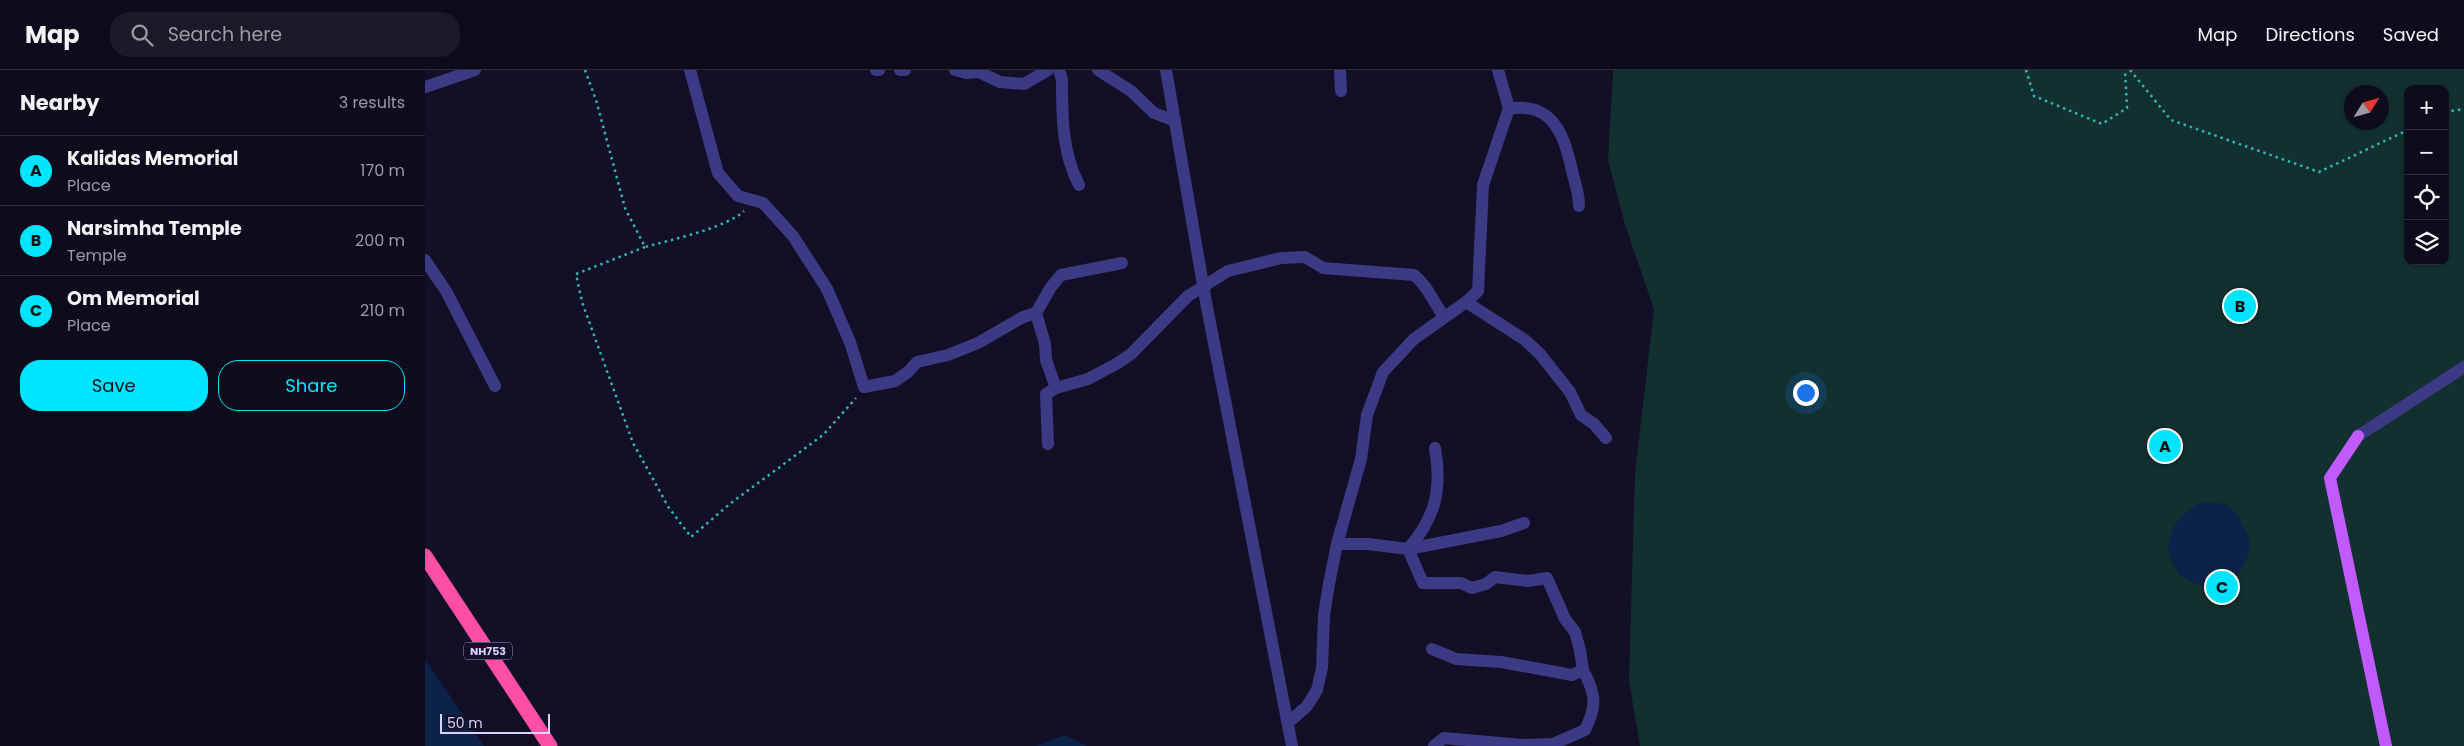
<!DOCTYPE html>
<meta charset="utf-8">
<style>
:root{--surface:#0e0b1c;--page:#1c1929;--text:#f1f3f6;--muted:#9b9ba3;--line:#2e2b3b;--accent:#00e5ff}
body{margin:0;font-family:Poppins,sans-serif;background:var(--page);color:var(--text)}
.controls{position:absolute;right:15px;top:15px;display:grid;overflow:hidden;border-radius:10px;box-shadow:0 1px 4px #0004}
.controls button{width:45px;height:45px;display:grid;place-items:center;padding:0;border:0;border-bottom:1px solid var(--line);background:var(--surface);color:var(--text);font:25px sans-serif}
.compass{position:absolute;left:1919px;top:15px;width:45px;height:45px;border-radius:50%;background:var(--surface);box-shadow:0 1px 4px #0004;rotate:53deg}
.scale{position:absolute;left:15px;bottom:12px;width:110px;box-sizing:border-box;padding-left:5px;border:2px solid #d9d4ff;border-top:0;font-size:14px;line-height:18px;white-space:nowrap;color:#d9d4ff;-webkit-text-stroke:4px #130f26;paint-order:stroke}
.you{position:absolute;left:1380px;top:322px;width:18px;height:18px;margin:-12px;border:4px solid #fff;border-radius:50%;background:#1a73e8;box-shadow:0 0 0 8px #1a73e833}
.badge{display:grid;place-items:center;width:32px;height:32px;border-radius:50%;background:var(--accent);color:#111;font-size:16px;font-weight:700}
.pin{position:absolute;translate:-50% -50%;border:2px solid #fff;box-shadow:0 1px 5px #0006}
.list{margin:0;padding:0;list-style:none}
h2{display:flex;justify-content:space-between;align-items:center;height:65px;margin:0;padding:0 20px;font-size:21px}
h2 small{font-size:16px;font-weight:400;color:var(--muted)}
.list li{display:grid;grid-template-columns:32px 1fr auto;gap:15px;align-items:center;box-sizing:border-box;height:70px;padding:0 20px;border-top:1px solid var(--line)}
.list b{display:block;font-size:19px;white-space:nowrap}
.list p{margin:0;font-size:16px;white-space:nowrap;color:var(--muted)}
.list em{font-size:16px;font-style:normal;color:var(--muted)}
.actions{display:flex;gap:10px;padding:15px 20px}
.actions a{flex:1;padding:11px 0;border:1px solid var(--accent);border-radius:20px;text-align:center;font-size:18px;color:var(--accent)}
.actions .main{background:var(--accent);color:#111}
.icon{flex:none;width:28px;height:28px;fill:none;stroke:currentColor;stroke-width:2;stroke-linecap:round;stroke-linejoin:round}
.map{position:relative;flex:none;width:2039px;height:676px;overflow:hidden}
header{display:flex;align-items:center;gap:30px;box-sizing:border-box;height:70px;padding:0 25px;background:var(--surface);border-bottom:1px solid var(--line)}
header strong{font-size:24px}
nav{display:flex;gap:28px;margin-inline-start:auto;font-size:18px}
.search{width:350px;height:45px;background:var(--page);display:flex;align-items:center;gap:12px;box-sizing:border-box;padding:0 18px;border-radius:20px;color:var(--muted);font-size:19px}
main{display:flex}
aside{flex:1;background:var(--surface)}
.map>svg:first-child{display:block}
</style>
<header>
<strong>Map</strong>
<div class="search"><svg class="icon" aria-label="search" viewBox="0 0 24 24"><circle cx="10" cy="10" r="6"/><path d="M15 15l6 6"/></svg>Search here</div>
<nav><a>Map</a><a>Directions</a><a>Saved</a></nav>
</header>
<main>
<aside>
<h2>Nearby<small>3 results</small></h2>
<ul class="list">
<li><span class="badge">A</span><div><b>Kalidas Memorial</b><p>Place</p></div><em>170 m</em></li>
<li><span class="badge">B</span><div><b>Narsimha Temple</b><p>Temple</p></div><em>200 m</em></li>
<li><span class="badge">C</span><div><b>Om Memorial</b><p>Place</p></div><em>210 m</em></li>
</ul>
<div class="actions"><a class="main">Save</a><a>Share</a></div>
</aside>
<div class="map">
<svg width="2039" height="676" viewBox="0 0 2039 676">
<rect width="100%" height="100%" fill="#130f26"/>
<path fill="#12302f" fill-rule="evenodd" d="M1188 0H2039V676H1215L1204 611 1210 404 1229 239 1200 155 1183 90ZM1983 19H2020V191H1983ZM1926 22H1956V52H1926Z"/>
<g fill="#0c2248">
<path d="M1774 433C1783 433 1797 431 1805 437 1812 443 1825 465 1825 474 1824 495 1807 520 1784 517 1775 517 1764 510 1755 506 1752 499 1746 492 1745 485 1738 462 1757 443 1774 433Z"/>
<polygon points="0,589 59,676 0,676"/>
<polygon points="640,665 662,676 611,676"/>
</g>
<g fill="none" stroke-linecap="round" stroke-linejoin="round">
<g stroke="#2fb8b0" stroke-width="2.5" stroke-dasharray="2.5 4" stroke-linecap="butt">
<path d="M160 0 171 30 200 138 220 177C245 170 301 158 319 141"/>
<polyline points="1601,0 1609,26 1677,54 1702,38 1700,0"/>
<polyline points="1705,0 1746,50 1894,102 1983,60"/>
<polyline points="2020,42 2039,39"/>
<polyline points="220,177 151,204 157,232 208,373 244,438 266,467 306,433 398,365 431,328"/>
</g>
<g stroke="#3d3a85" stroke-width="12">
<polyline points="265,0 293,103 313,126 338,133 368,166 402,219 425,272 439,317 470,311 483,302 492,292 523,285 553,273 598,247 611,243"/>
<polyline points="451,0 454,0"/>
<polyline points="475,0 480,0"/>
<polyline points="530,0 541,3 554,2 575,12 599,14 623,0"/>
<path d="M634 0 637 10C637 47 637 82 654 115"/>
<polyline points="673,0 706,21 729,43 750,51"/>
<polyline points="741,0 781,232 867,676"/>
<polyline points="915,0 916,21"/>
<polyline points="0,17 50,0"/>
<path d="M1084 38C1091 38 1100 37 1107 39 1136 46 1143 82 1148 105 1151 116 1154 124 1154 136"/>
<polyline points="0,190 21,221 70,316"/>
<polyline points="1041,232 1100,270 1115,284 1145,322 1156,345 1169,354 1181,368"/>
<polyline points="631,318 621,290 620,274 611,243 626,217 636,205 697,193"/>
<polyline points="1933,366 2039,297"/>
<path d="M623 374 621 324 631 318 663 309 693 293 706 284 763 226 803 201 856 188 880 187 898 198 989 205C1003 216 1009 233 1019 247"/>
<polyline points="912,474 943,474 983,479 1076,461 1099,453"/>
<path d="M1007 579 1031 589 1076 592 1147 605 1158 600 1155 580 1150 562 1140 549 1122 508 1103 511 1070 507 1061 514 1047 518 1036 513H998L983 479C1011 447 1017 419 1010 378"/>
<polyline points="864,652 882,636 892,620 897,598 899,545 904,514 912,474 936,389 942,345 958,302 989,269 1041,232 1053,221 1058,115 1084,38 1073,0"/>
<path d="M1009 676 1019 668 1097 675 1128 674 1160 660C1172 636 1171 624 1158 600"/>
</g>
<polyline stroke="#c25bff" stroke-width="12" points="1933,366 1905,408 1961,676"/>
<polyline stroke="#ff4fa3" stroke-width="15" points="0,486 125,676"/>
</g>
<g text-anchor="middle" dominant-baseline="central" stroke-width="4" stroke-linejoin="round" paint-order="stroke">
<rect fill="#130f26" stroke="#9e99be" stroke-width="1" x="39" y="572.5" width="48" height="17" rx="4"/>
<g font-size="11" font-weight="bold" fill="#d9d4ff">
<text x="63" y="581">NH753</text>
</g>
</g>
</svg>
<div class="controls">
<button>+</button>
<button>−</button>
<button><svg class="icon" aria-label="locate" viewBox="0 0 24 24"><circle cx="12" cy="12" r="6"/><path d="M12 2v4M12 18v4M2 12h4M18 12h4"/></svg></button>
<button><svg class="icon" aria-label="layers" viewBox="0 0 24 24"><path d="M12 4l9 5-9 5-9-5zM3 14l9 5 9-5"/></svg></button>
</div>
<svg class="compass" viewBox="-18 -18 36 36"><path d="M0-13l5 13h-10z" fill="#e53935"/><path d="M0 13l5-13h-10z" fill="#9b9ba3"/></svg>
<div class="scale">50 m</div>
<div class="you"></div>
<div class="pin badge" style="left:1740px;top:376px">A</div>
<div class="pin badge" style="left:1815px;top:236px">B</div>
<div class="pin badge" style="left:1797px;top:517px">C</div>
</div>
</main>
